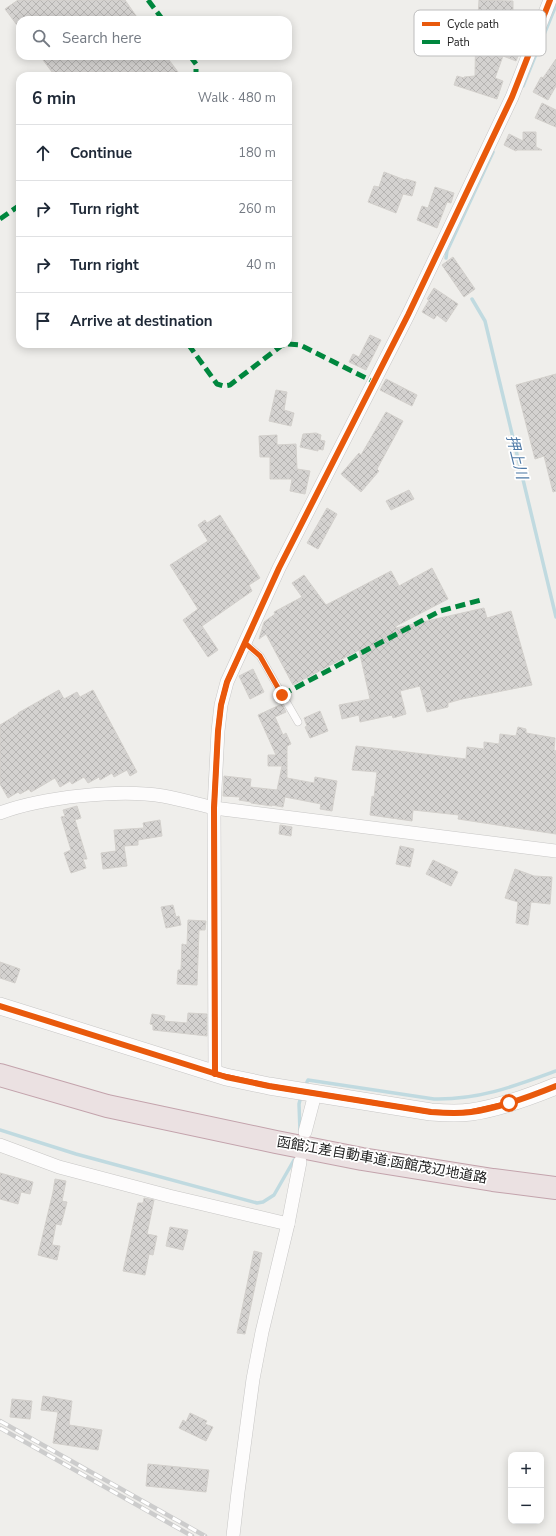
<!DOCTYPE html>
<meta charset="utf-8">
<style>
:root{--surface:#fff;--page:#f6f6f7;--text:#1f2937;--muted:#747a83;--line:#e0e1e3}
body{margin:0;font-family:"Nunito Sans","Noto Sans JP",sans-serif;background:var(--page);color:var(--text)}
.controls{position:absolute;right:12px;bottom:12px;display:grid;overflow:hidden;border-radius:8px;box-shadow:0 2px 10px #0003}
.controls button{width:36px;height:36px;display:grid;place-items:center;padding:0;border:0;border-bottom:1px solid var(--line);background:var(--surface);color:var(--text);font:20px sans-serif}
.stop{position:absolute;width:12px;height:12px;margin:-9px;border:3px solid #ea580c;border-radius:50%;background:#fff}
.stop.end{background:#ea580c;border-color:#fff;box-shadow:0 1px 4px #0008}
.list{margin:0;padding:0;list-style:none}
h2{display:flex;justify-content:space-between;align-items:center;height:52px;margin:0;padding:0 16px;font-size:17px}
h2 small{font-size:13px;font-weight:400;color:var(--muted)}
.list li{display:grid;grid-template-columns:26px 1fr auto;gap:12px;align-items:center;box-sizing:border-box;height:56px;padding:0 16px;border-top:1px solid var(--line)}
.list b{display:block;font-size:15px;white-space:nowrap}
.list em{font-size:13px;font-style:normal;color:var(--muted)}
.icon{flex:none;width:22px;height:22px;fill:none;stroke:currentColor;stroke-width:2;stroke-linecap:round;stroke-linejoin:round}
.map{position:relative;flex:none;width:556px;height:1536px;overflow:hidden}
.search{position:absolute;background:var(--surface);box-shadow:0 2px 10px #0003;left:16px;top:16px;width:276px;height:44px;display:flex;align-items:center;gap:10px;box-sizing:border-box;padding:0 14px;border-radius:12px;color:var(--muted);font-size:15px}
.panel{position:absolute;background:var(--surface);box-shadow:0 2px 10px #0003;left:16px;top:72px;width:276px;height:276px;border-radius:12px}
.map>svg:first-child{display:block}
</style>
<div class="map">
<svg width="556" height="1536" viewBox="0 0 556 1536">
<defs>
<pattern id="building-cross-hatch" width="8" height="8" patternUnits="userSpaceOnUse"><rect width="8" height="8" fill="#d4d2d0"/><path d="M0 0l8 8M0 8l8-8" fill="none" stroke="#b6b4b2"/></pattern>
</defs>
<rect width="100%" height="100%" fill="#efeeeb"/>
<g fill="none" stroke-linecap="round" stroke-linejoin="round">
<g stroke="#c0dae0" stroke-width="3.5">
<polyline points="523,86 556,5"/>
<polyline points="446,258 447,251 493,152"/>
<polyline points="472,299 485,321 556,617"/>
<path d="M307 1082 308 1080 434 1099C479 1100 515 1086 556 1071"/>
<polyline points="0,1130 76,1154 257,1203 263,1202 274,1195 294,1160"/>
<polyline points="300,1131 299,1104 300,1100"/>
</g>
</g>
<g fill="url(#building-cross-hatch)" stroke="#d3d0cc">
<polygon points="18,0 125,0 139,20 20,20 20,29 5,9"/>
<polygon points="479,0 513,1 513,18 478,16"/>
<polygon points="476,19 525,39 516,61 503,56 495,78 503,81 497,99 454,85 457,76 464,78 464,77 475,76"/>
<polygon points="40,56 166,56 178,72 172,76 55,76"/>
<polygon points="556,59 556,86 548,100 533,92 541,77 543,78"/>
<polygon points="542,103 556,110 556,127 535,118"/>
<polygon points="523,132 536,132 536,147 542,150 517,150 516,151 504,145 509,134 523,141"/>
<polygon points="384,172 405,180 406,179 416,182 412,196 403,194 396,213 368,202 374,186 379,187"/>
<polygon points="435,187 454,193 451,203 447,202 437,228 417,220 422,206 428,208"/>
<polygon points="453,257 475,289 464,297 442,265"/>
<polygon points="434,288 458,304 446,322 437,315 434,319 422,312 429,300 427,299"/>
<polygon points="370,335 381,340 366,370 349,362 353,354 359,357"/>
<polygon points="556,374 556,491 553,492 544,456 535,459 516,385"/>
<polygon points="386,379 417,395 412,406 380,390"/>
<polygon points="276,390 287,392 284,410 294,413 291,426 269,421"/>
<polygon points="386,412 403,421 377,469 379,471 361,492 341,474 359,453 361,455"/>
<polygon points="316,433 321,435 320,440 325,441 323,450 318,449 318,451 300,447 303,434"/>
<polygon points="277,435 277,445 296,444 297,469 310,471 305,494 290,491 292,479 270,479 270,457 260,457 259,436"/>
<polygon points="409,490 414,499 391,510 386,501"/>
<polygon points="327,508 337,514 318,549 307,543"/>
<polygon points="220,515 260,578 249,585 252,591 202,626 218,650 208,657 183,620 198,609 170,565 208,541 198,525 205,520 207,523"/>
<polygon points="432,568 448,599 396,626 396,628 484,608 487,618 511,611 532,685 462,699 448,703 448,707 427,712 420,686 400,691 406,714 393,718 392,715 360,722 359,715 342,719 339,705 370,699 359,650 293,685 266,634 259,639 264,622 275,614 274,612 302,597 292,583 304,575 326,605 391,571 399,586"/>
<polygon points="253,669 264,692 250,699 239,676"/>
<polygon points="59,690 64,699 77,692 80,697 93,690 137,772 130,776 127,770 114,777 112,773 100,780 99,777 88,783 84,777 72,784 70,781 60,787 55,778 31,792 29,789 20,794 18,792 8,798 0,784 0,725 18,714 18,713"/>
<polygon points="282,704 286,712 275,717 283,735 286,733 291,744 287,746 287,778 314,783 315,777 337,781 332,811 320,809 321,804 285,797 283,807 272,805 272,806 251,803 251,802 239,800 240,797 223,796 224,776 251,779 250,787 277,790 282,766 268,766 268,755 276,755 258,715"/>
<polygon points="320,711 328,731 310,738 305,727 307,726 304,718"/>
<polygon points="518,727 526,729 526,733 555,738 554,750 556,751 556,834 458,819 459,815 413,810 412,821 370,815 372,796 374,797 377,772 352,770 356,746 466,759 467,747 484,749 484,742 499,744 500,734 516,736"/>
<polygon points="77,806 81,818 75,820 87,859 83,859 86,868 71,873 64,853 71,850 61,817 65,816 63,810"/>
<polygon points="160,820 162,836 138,840 138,845 124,846 127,866 103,869 101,853 116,851 114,830 144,828 143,823"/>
<polygon points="280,825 292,827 291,836 279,834"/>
<polygon points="400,846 414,849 410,867 396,864"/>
<polygon points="433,860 458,872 451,886 426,874"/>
<polygon points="515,869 534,876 552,877 550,904 531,902 528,925 516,923 518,902 505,898"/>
<polygon points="173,905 176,917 179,916 181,925 166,928 161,907"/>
<polygon points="188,920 206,921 205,930 199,930 197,985 177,984 178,970 181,970 182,944 187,945"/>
<polygon points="0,962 20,969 15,983 0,978"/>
<polygon points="188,1013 207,1014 207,1036 153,1030 153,1025 150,1024 152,1014 165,1016 164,1021 187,1023"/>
<polygon points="0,1173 33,1182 30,1194 21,1192 18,1204 0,1199"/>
<polygon points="55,1179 66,1181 62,1201 67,1202 61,1225 56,1224 52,1245 60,1246 57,1260 38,1255 53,1192"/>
<polygon points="144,1198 154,1200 147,1234 157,1236 153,1255 149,1254 145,1275 123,1271 138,1203 143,1203"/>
<polygon points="170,1227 188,1230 183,1250 166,1246"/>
<polygon points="254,1251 262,1253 245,1334 237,1333"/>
<polygon points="43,1396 72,1401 69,1425 102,1430 98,1450 53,1443 58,1412 41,1410"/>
<polygon points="12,1399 32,1401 30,1419 10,1417"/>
<polygon points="190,1413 207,1421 205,1424 213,1427 206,1441 179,1428 183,1420 186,1422"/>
<polygon points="148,1464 209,1470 206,1492 146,1486"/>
</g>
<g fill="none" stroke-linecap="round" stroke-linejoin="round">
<defs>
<polyline id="service" points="245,643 260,656 298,722"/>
<g id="minor">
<path d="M0 813C42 797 119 789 163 796 180 799 197 804 214 808L556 851"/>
<polyline points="215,1074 214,808 218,731 221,705 227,682 279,568 408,315 452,223 512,97 550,0"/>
<polyline points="305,1132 315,1094"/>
<polyline points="0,1145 59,1167 169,1196 288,1224"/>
<polyline points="233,1536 238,1492 253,1379 262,1332 288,1224 300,1162"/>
</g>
<path id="tertiary" d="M0 1006 226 1077 269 1086 431 1112C444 1113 457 1114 471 1112 500 1108 529 1097 556 1086"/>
<polyline id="motorway" points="0,1075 107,1106 276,1142 362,1159 493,1180 556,1188"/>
</defs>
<use href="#service" stroke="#c7c6c5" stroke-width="8"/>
<use href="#minor" stroke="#c7c6c5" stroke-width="14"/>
<use href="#tertiary" stroke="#c7c6c5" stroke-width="18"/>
<use href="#motorway" stroke="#c3a3ac" stroke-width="24"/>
<use href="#service" stroke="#fdfcfc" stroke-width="7"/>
<use href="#minor" stroke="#fdfcfc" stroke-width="13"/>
<use href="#tertiary" stroke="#fdfcfc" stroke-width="17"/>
<use href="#motorway" stroke="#ebe1e2" stroke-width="22"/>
<defs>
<g id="rail">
<polyline points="0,1421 205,1536"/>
<polyline points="0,1428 192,1536"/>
</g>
</defs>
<use href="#rail" stroke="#ccc" stroke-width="4.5"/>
<use href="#rail" stroke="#fff" stroke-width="3" stroke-dasharray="9" stroke-linecap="butt"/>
<g stroke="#00873e" stroke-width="5" stroke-dasharray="10 5" stroke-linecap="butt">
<polyline points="148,0 163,20"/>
<polyline points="190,56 196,64 196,75 195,76"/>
<polyline points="0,219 20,205"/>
<polyline points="188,344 217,384 224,386 230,385 281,346 287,344"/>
<polyline points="288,344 300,345 374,382"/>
<polyline points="282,695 440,611 481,600"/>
</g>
<defs>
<g id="cycleway">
<path d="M0 1006 226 1077 269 1086 431 1112C444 1113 457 1114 471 1112 500 1108 529 1097 556 1086"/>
<polyline points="215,1074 214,808 218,731 221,705 227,682 279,568 408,315 452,223 512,97 550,0"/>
</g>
</defs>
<use href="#cycleway" stroke="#fff" stroke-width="8"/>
<use href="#cycleway" stroke="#e8590c" stroke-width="6"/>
</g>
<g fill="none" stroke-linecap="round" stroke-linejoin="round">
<polyline stroke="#ea580c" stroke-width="5" points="282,695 260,656 245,643 227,682 221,705 218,731 214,808 215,1074 269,1086 431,1112 454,1113 470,1112 509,1103"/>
</g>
<g text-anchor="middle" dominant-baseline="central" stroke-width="3.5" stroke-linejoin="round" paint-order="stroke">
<g font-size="14" fill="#222" stroke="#fff">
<text transform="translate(382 1160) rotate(10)">函館江差自動車道;函館茂辺地道路</text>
</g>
<g font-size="15" font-style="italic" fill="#4e79a6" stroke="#fff">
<text transform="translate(517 457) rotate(76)">押上川</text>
</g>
</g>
<rect x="414" y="10" width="132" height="46" rx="6" fill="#fff" stroke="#bdbdbd" stroke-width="1"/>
<rect x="422" y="22" width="18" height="4" fill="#e8590c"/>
<rect x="422" y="40" width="18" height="4" fill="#00873e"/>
<g font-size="11" fill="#222">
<text x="447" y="28">Cycle path</text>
<text x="447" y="46">Path</text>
</g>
</svg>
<div class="controls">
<button>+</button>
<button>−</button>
</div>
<div class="stop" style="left:509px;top:1103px"></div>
<div class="stop end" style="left:282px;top:695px"></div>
<div class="search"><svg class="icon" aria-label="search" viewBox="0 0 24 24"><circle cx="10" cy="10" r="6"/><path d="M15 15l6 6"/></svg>Search here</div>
<section class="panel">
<h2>6 min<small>Walk · 480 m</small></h2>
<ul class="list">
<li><svg class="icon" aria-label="ahead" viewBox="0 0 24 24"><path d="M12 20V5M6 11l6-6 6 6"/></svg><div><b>Continue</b></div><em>180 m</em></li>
<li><svg class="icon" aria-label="right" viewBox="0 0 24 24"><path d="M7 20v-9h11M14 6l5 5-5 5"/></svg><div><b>Turn right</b></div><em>260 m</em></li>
<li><svg class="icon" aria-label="right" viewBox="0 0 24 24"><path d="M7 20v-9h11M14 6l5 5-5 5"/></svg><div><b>Turn right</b></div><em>40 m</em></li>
<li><svg class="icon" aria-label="arrive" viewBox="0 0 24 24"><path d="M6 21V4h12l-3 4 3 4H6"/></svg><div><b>Arrive at destination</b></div></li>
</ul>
</section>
</div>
